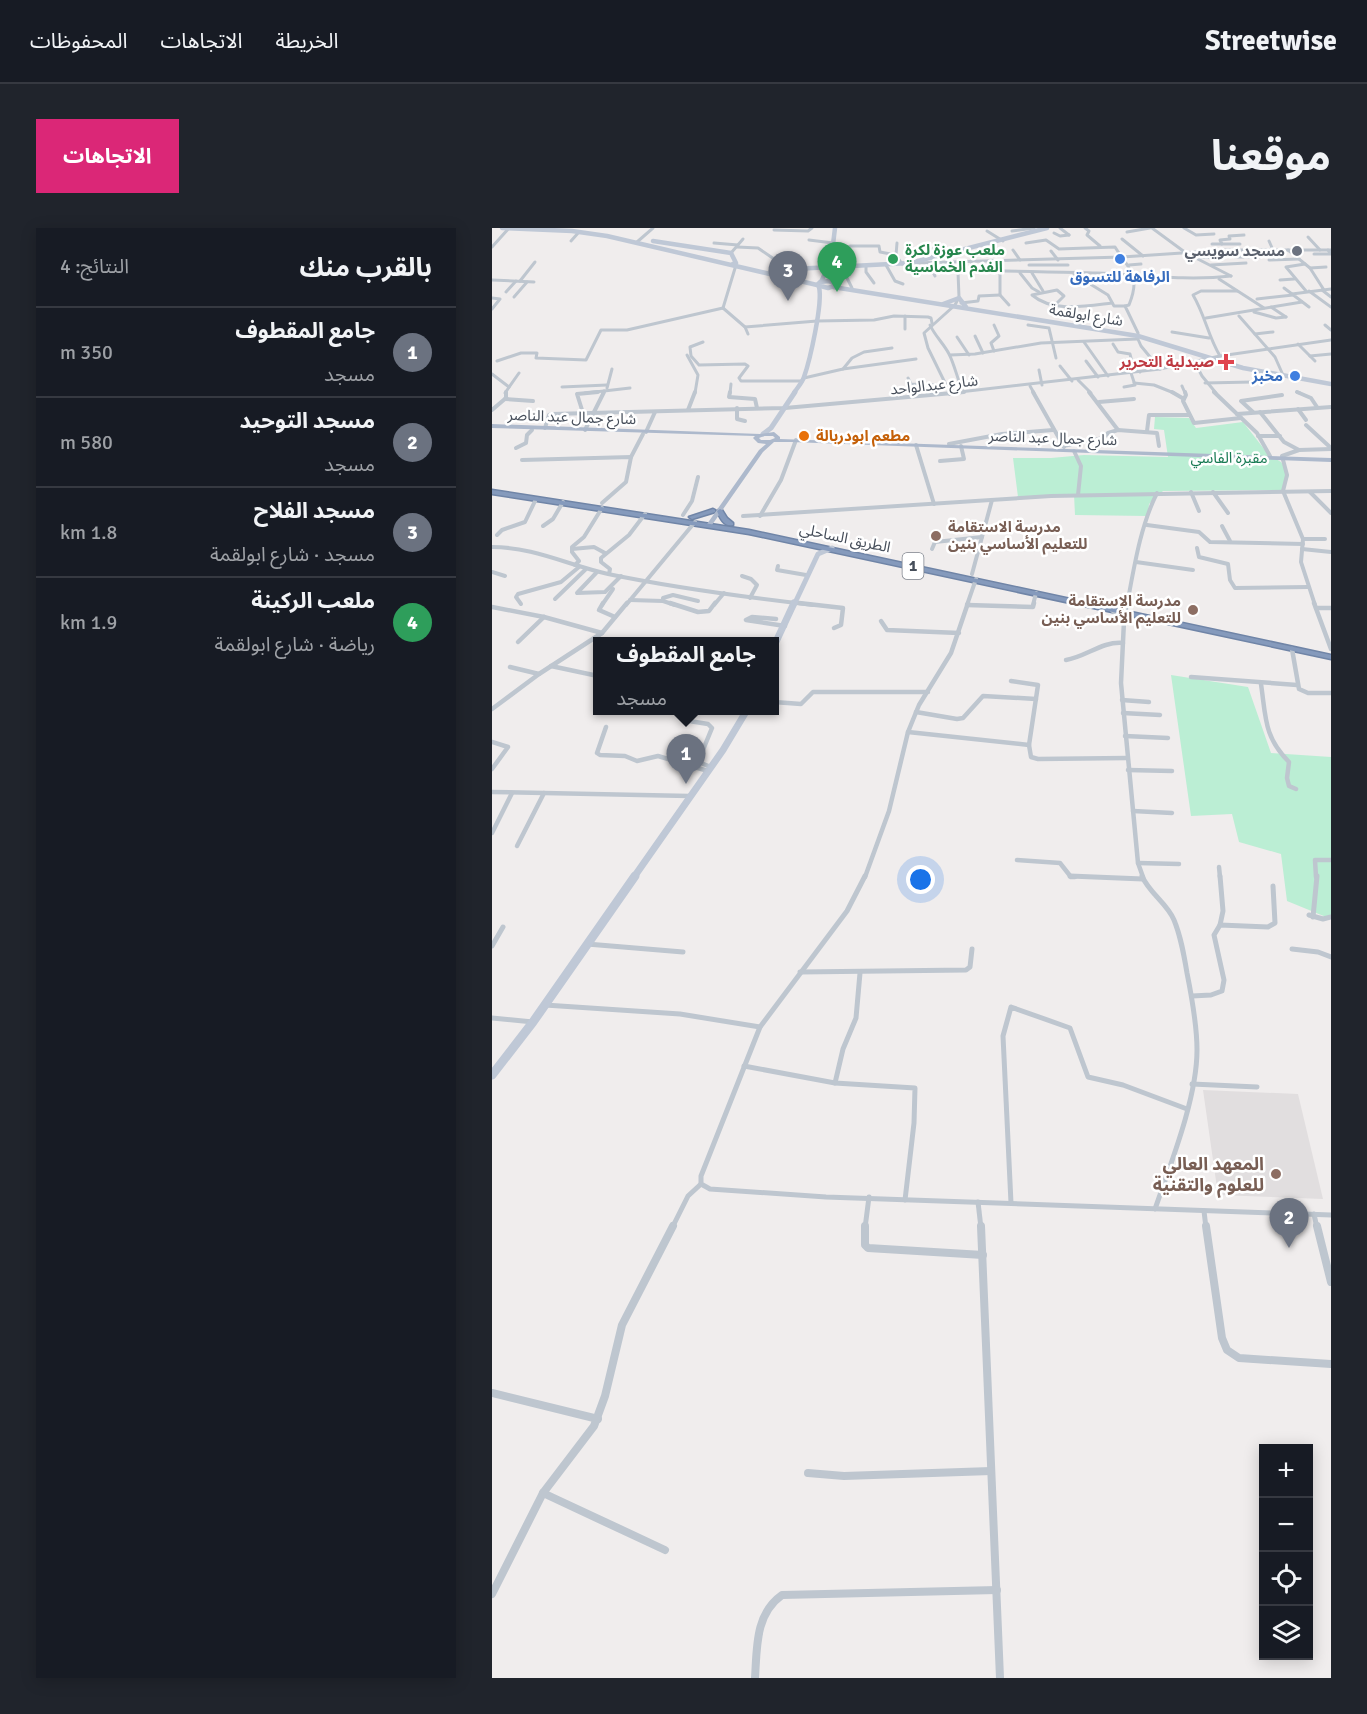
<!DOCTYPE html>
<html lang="ar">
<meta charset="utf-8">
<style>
:root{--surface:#171b24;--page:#20242c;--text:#f1f3f6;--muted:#9ea1a6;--line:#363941;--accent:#db2777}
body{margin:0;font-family:Signika,"Noto Sans Arabic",sans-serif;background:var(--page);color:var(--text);direction:rtl}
.controls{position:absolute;right:18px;bottom:18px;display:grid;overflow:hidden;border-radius:0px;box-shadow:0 3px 15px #0003}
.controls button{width:54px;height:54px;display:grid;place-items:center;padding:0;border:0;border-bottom:2px solid var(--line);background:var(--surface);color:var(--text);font:30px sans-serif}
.you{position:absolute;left:429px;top:652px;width:21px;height:21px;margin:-15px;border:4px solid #fff;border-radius:50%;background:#1a73e8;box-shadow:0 0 0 9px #1a73e833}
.badge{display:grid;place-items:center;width:39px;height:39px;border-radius:50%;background:var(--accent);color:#fff;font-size:20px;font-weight:700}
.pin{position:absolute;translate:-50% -50px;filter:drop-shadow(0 2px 3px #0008)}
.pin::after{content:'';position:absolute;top:32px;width:21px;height:18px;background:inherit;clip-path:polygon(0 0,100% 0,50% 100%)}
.popup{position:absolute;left:101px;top:409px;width:186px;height:78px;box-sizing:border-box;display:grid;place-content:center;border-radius:0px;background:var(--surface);filter:drop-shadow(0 2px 4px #0005);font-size:20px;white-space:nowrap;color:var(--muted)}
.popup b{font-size:22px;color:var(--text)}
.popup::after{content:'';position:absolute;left:50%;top:100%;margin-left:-12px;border:12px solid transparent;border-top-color:var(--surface)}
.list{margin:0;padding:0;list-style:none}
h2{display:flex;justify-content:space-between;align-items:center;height:78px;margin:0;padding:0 24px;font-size:26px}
h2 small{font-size:20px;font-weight:400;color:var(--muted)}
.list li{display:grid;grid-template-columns:39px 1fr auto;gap:18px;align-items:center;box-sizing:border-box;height:90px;padding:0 24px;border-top:2px solid var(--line)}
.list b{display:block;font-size:22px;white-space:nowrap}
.list p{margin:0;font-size:20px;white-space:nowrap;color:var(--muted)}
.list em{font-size:20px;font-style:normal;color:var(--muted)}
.icon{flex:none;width:33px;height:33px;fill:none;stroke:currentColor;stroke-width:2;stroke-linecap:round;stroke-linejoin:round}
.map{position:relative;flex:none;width:839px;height:1450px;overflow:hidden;direction:ltr;border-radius:0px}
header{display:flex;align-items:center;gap:36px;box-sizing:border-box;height:84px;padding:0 30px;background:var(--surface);border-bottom:2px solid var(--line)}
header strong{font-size:28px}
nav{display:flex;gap:33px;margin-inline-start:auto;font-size:21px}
.intro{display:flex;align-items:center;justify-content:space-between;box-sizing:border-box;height:144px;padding:0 36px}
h1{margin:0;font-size:42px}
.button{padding:15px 27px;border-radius:0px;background:var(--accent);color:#fff;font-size:21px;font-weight:700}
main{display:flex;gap:36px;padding:0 36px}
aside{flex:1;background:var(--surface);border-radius:0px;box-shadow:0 3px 15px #0003}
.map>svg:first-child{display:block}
</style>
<header>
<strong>Streetwise</strong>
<nav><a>الخريطة</a><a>الاتجاهات</a><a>المحفوظات</a></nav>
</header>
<div class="intro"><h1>موقعنا</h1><a class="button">الاتجاهات</a></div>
<main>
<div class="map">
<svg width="839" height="1450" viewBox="0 0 839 1450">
<rect width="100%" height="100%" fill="#f0eded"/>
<polygon fill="#e1dedf" points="711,862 806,866 831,971 726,967"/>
<g fill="#bbeed4">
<polygon points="663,189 697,190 704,200 751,194 776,226 789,234 797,247 792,262 671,263 657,276 656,288 583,287 582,266 526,269 521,230 559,230 592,227 676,229 672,202 662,201"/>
<polygon points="679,447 756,459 779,525 839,529 839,691 795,673 789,626 747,614 740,586 699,588"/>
</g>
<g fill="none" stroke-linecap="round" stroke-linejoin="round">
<defs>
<g id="highway">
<polygon points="0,262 257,302 839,427 839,431 257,306 0,266"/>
<polygon points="221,281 223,282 223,284 200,291 197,289"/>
<path d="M228 281 230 282 235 290 241 295V297C232 299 228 290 225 283Z"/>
</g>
</defs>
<use href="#highway" stroke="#7085a7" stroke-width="3"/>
<g stroke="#bec6cf" stroke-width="3">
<polyline points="568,0 577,7"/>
<polyline points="593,0 597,3 595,7 608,18"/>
<polyline points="660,0 694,25 739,48"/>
<polyline points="692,0 704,7 722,6"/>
<polyline points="282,2 316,3 320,0"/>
<polyline points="495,3 511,13"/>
<polyline points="520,3 542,0"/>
<polyline points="635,4 658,0"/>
<polyline points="562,5 568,8 577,7"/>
<polyline points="816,9 828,22"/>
<polyline points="630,11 651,28"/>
<polyline points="317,12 341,15"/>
<polyline points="79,13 87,4"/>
<polyline points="777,13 781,22"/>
<polyline points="145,14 161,0"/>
<polyline points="222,15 246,17"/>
<path d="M534 15 554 12 567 21 623 19C638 43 649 47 637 77L633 78 646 105"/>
<polyline points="720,16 748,16"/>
<polyline points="730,16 728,12 738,11 737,8 752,7"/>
<polyline points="358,18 387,18 388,24 404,27 410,36"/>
<polyline points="0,19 17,0"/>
<polyline points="245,19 266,20 285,33 284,42"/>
<polyline points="422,22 443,21"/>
<polyline points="521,22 528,32"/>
<polyline points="735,22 743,29 768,29"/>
<polyline points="796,22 818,40 832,62"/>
<polyline points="559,23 566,32"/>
<polyline points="239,25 251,11"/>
<polyline points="822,26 839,26 836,22"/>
<polyline points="404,27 405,15"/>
<polyline points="705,29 727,30"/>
<polyline points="777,32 807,31"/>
<path d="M479 33 481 41C523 45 564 43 605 45 650 47 695 53 739 48"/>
<polyline points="423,35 630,29 735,22 839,22"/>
<polyline points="436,35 443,48"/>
<polyline points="813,36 794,39 814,63"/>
<polyline points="394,37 403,53 411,56"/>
<polyline points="537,37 576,37"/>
<polyline points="637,37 649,36"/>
<polyline points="719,37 754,35"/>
<polyline points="374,38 374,44 382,55"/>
<polyline points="818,40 834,39"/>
<polyline points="508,43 508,67 517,77"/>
<polyline points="352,44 360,60"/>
<polyline points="528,45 540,60 547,64"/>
<polyline points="540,45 551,63"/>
<polyline points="582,46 616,67 622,78 633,78"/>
<polyline points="727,51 772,80"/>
<polyline points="0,52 42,54"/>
<polyline points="788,52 802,51"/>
<polyline points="28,53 43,34"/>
<polyline points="792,60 800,66"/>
<polyline points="830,62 839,69"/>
<polyline points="817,63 839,79"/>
<polyline points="14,64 24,53"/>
<polyline points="22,69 35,54"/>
<polyline points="0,70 8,71 0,81"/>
<polyline points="765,71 801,67"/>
<polyline points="469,75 486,73 487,68 508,67"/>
<path d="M564 76 572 68 565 62 540 67C561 85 595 78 620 75"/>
<polyline points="779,79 794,89"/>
<polyline points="817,79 800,66 839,61"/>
<polyline points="231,80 244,37"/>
<polyline points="231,80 253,99 256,106"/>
<polyline points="762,84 784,90 794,89"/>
<polyline points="413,88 413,101"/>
<polyline points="747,88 783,129 791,147"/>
<polyline points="714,90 810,74"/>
<path d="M438 97C443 108 452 116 457 126 462 135 466 153 471 164"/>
<polyline points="502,97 507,108 499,115 502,123"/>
<polyline points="536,97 557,100 564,130"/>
<polyline points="833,97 839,102"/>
<polyline points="253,99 325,93 382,92 402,88 436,89 439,90 440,95"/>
<polyline points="680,104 717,110"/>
<polyline points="763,106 781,104"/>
<polyline points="483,108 491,125"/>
<polyline points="465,109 477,127"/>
<polyline points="645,109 649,118 668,141"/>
<polyline points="211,114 198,119 199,128 207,137 253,136 256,138 247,150 249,153 310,153"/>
<polyline points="592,114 616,148"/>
<polyline points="621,116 626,124 638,126 640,134 648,144"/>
<polyline points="806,116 823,133"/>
<polyline points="195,127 206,147 203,165"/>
<polyline points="458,127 483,126 549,115 645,111"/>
<path d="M728 128C716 108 713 87 701 67L709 63H745"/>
<polyline points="818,128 839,126"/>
<polyline points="5,133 29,125 45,125 44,130 94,132 109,102 135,102 231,80"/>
<polyline points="594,133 606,149"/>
<polyline points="703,135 710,148 724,165"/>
<polyline points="568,138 580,153"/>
<polyline points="351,141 424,131"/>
<polyline points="547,142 550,157"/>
<polyline points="0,146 17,159"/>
<polyline points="312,150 351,141 360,130 372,124 400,120"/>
<polyline points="416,150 419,156 445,157"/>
<polyline points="586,152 599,165"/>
<polyline points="642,155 662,157 682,165"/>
<polyline points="713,155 760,154"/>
<polyline points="538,158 542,165"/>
<polyline points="690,158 693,165"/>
<polyline points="70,159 115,157"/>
<polyline points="632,159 643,157 639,145"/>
<polyline points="115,160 120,141"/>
<polyline points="805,164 808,165"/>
<polyline points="13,165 27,145"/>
<polyline points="93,165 112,163"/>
<polyline points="111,165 112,163 138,160"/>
<polyline points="238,165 239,156"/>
<polyline points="458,165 436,120 432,105 463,77 467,69 466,44 461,41 461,34"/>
<polyline points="459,165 668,141 728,128 839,112"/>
</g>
<g stroke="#bec6cf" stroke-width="4">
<polyline points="238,164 237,169 263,171 265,180"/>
<polyline points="457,164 458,166"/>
<polyline points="541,164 572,219"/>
<polyline points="597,164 626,202"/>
<polyline points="680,164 692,171"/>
<polyline points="693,164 694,167 691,173 702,195 749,190"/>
<polyline points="722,164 765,205 778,228"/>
<polyline points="805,164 819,170 825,179"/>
<polyline points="13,171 41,173"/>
<polyline points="607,174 642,171"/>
<polyline points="245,180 245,191 253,193"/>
<polyline points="806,181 814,192"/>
<polyline points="0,182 14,170 14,164"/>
<polyline points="196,182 203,164"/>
<polyline points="761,184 749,173 790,167"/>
<polyline points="768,184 792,214 807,222 790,228 795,247 791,263 811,311"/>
<polyline points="91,185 85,166 106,164"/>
<polyline points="745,186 839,179"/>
<polyline points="814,197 839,220"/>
<polyline points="53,200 57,187 60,186 293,180 472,164"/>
<polyline points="93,202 112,164"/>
<polyline points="655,203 657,187 697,187"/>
<polyline points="154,204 163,184"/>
<polyline points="766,208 788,208"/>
<polyline points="457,216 510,206 561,202"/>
<polyline points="424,217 442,276"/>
<polyline points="571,218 611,210 616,205 626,202 665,205 667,218"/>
<polyline points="24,220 34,215 35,207 40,202"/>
<polyline points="807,222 839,221"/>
<polyline points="582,223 589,238 586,267"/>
<polyline points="139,229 151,206"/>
<polyline points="30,232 139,229 134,254 110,275"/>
<polyline points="448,233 472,231 469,218"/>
<polyline points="699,264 707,283"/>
<polyline points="721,264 736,285"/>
<polyline points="818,264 839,285"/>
<polyline points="191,287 200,273 206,249"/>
<polyline points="251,288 559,268 839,263"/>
<polyline points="268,288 289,252 304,212"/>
<polyline points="655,297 707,304 718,314 811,316"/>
<polyline points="51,298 61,291 71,274"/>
<polyline points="730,298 738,313"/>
<polyline points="5,307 10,302 33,294 44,271"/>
<path d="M0 319C41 319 76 337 116 346 183 360 252 369 321 377"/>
<polyline points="705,320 707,329 736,336 738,352 743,360 816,359"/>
<polyline points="80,321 102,319 113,325"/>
<polyline points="440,321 443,314 490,309"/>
<polyline points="810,321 839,324"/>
<polyline points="644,334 701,342"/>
<polyline points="83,337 87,333 80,324 80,319 92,309 110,280"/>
<polyline points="286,338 285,342 314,347"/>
<polyline points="0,344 13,348"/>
<polyline points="105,344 85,365 113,364 129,348"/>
<polyline points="117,346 118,341 109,334 109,330 137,307 153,286"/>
<polyline points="480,346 500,272"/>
<polyline points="250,348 259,351 265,357 258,370"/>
<polyline points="63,371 94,341"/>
<polyline points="138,372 171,373"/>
<polyline points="29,376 24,369 26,366 69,354 87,339"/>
<polyline points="110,377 121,361"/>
<polyline points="134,377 203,294"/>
<polyline points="183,377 171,373 171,370 181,367 206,373"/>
<polyline points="222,377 232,365"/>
<polyline points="475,377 484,351"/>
<polyline points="541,377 544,365"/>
<path d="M635 377C642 340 648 299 665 265"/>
<polyline points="823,377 809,334 811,311 833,311"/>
</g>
<g stroke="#bec6cf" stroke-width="4.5">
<polyline points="111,375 107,382 123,389"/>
<polyline points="178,375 206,384 217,383 223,375"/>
<polyline points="307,375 351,380 349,397 342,400"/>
<polyline points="822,375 839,421"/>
<polyline points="475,377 541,379 542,375"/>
<polyline points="0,379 52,389 110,405"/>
<polyline points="634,380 635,375"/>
<polyline points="824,380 839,380"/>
<polyline points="619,381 632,393 629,455 646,635 651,649"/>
<polyline points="284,391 260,389 254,392 293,398"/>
<polyline points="389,393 395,402 467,405"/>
<polyline points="26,414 52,389"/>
<polyline points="800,421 807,461 816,465 839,465"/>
<path d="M574 432C594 429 610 413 631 415"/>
<polyline points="59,438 106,448"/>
<polyline points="18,439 47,446"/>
<polyline points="699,449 805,457"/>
<polyline points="519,453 546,457 537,517 539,529 546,531 635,530"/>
<path d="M769 456C774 490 772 509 797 534L795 550 797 558 804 561"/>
<polyline points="630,472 657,474"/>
<polyline points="282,474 309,476 321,464 436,464"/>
<polyline points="0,481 47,446 110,405 135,375"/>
<polyline points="424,484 465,491 471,490 491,468 544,471"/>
<polyline points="631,485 668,487"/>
<polyline points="197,493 216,496 220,500 206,534 219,539"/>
<polyline points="114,499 105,525 108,527 133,528 145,533 166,528 216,543"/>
<polyline points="416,504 537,517"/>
<polyline points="633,508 676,510"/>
<polyline points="0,514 16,519 0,541"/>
<polyline points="636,542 680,543"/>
<polyline points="0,564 197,568"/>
<polyline points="641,583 680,585"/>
<polyline points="0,605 20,565"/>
<polyline points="25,618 52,565"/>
<polyline points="525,632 568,635 579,649 583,649"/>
<polyline points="646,635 687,636"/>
<polyline points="727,639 728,649"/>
<polyline points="373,649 397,583 416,504 427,477 459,425 476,375"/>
<polyline points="824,649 823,632 839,632"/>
</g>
<g stroke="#bec6cf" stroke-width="5">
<polyline points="373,648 355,683 268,799 209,948 209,956 218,961 334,969 839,987"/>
<polyline points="578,648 651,651"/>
<path d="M650 648C657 665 675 675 682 692 689 709 692 727 695 745 700 770 705 797 705 822 705 870 679 935 663 981"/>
<polyline points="728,648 731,683 728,697"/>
<polyline points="817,687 831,691 839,689"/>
<polyline points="821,689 825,648"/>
<polyline points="95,716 191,724"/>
<polyline points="0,718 11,699"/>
<polyline points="800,721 826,724 839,729"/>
<polyline points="308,744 474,742 478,739 480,721"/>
<polyline points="700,768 719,767 730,763 732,752 722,707 728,697 776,699 783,695 781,658"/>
<polyline points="53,777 188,786 268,799"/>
<polyline points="0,790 41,794"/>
<polyline points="252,838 343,855 423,860 422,895 413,972"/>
<polyline points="343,855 351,821 364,790 368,745"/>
<polyline points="700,856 765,859"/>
<polyline points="486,974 489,1000"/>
<polyline points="519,975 511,808 519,779 578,800 596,849 631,857 695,881"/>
<polyline points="712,983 714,1000"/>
<polyline points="822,986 825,1000"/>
<polyline points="180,1000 196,968 209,956"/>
<polyline points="373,1000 377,969"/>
</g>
<g stroke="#bec6cf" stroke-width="8">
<polyline points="373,998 373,1017 376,1020 491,1027"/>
<polyline points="489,998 508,1450"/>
<polyline points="714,998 730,1110 735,1122 747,1130 839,1136"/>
<polyline points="825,998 839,1054"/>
<polyline points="0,1165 106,1191"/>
<polyline points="316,1245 352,1248 499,1243"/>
<polyline points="51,1265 173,1322"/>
<polyline points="0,1366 51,1265 102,1198 113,1168 130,1097 181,998"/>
<path d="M263 1450C265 1420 263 1386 290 1367L505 1362"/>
</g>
<g stroke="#bfc8d6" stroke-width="4.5">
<polyline points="10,0 80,3 115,8 325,57"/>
<polyline points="161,13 239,25 244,35 241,36"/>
<polyline points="282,42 418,35 555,0"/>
<polygon points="337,53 345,57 336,60 325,57 328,54"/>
<polyline points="329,54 339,33 343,0"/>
<polyline points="341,59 646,108 751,140 839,156"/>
<polyline points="451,76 467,70 474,79"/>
<path d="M302 165C305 160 310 155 312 149 318 132 331 75 327 59"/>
</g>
<g stroke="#bfc8d6" stroke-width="5">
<polyline points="271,206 279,200 303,164"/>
<polyline points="302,377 326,326 340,320"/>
</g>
<g stroke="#bfc8d6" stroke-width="7">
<polyline points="282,418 302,375"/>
<polyline points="142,649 231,522 255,482"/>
</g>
<polyline stroke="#bfc8d6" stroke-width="9" points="0,847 41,794 143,648"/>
<path fill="#adb9cc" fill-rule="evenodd" d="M0 196 268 206 282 204 288 209V211L839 230V234L299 214H282L271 224 220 297 218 298 215 296 267 222 274 216 266 215 261 210 263 208 0 200ZM272 208H281L283 210 278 212H269L267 210Z"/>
<use href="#highway" fill="#859abc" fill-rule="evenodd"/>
</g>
<circle fill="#6b7280" stroke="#fff" stroke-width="2" cx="805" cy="23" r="6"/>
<circle fill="#2e9e5b" stroke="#fff" stroke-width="2" cx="401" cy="31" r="6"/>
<g fill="#3f7fe0" stroke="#fff" stroke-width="2">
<circle cx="628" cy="31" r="6"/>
<circle cx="803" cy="148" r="6"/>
</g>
<path fill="#e0444e" stroke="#fff" stroke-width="2" d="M731 125h6v6h6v6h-6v6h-6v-6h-6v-6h6z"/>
<circle fill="#e8710a" stroke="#fff" stroke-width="2" cx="312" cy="208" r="6"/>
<g fill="#8d6e63" stroke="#fff" stroke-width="2">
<circle cx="444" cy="308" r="6"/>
<circle cx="701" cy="382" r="6"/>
<circle cx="784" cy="946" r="6"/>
</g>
<g text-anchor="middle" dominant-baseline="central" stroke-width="5" stroke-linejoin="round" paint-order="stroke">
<g font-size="15" font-weight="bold" fill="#27864d" stroke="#fff" text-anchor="start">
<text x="413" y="22">ملعب عوزة لكرة<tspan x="413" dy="17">الفدم الخماسية</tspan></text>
</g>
<g font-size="15" font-weight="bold" fill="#5b616d" stroke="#fff" text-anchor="end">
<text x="793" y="23">مسجد سويسي</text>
</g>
<g font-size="15" font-weight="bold" fill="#366cbe" stroke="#fff">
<text x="628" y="49">الرفاهة للتسوق</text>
<text x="791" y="148" text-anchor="end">مخبز</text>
</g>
<g font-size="15" fill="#464e5a" stroke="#fff">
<text transform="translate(594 87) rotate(9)">شارع ابولقمة</text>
<text transform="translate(442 157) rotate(-6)">شارع عبدالواحد</text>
<text transform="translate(80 189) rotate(2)">شارع جمال عبد الناصر</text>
<text transform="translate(561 210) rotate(2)">شارع جمال عبد الناصر</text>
<text transform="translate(353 310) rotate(12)">الطريق الساحلي</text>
</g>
<g font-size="15" font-weight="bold" fill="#be3a42" stroke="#fff" text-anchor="end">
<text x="722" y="134">صيدلية التحرير</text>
</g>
<g font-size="15" font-weight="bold" fill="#c56008" stroke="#fff" text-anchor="start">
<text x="324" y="208">مطعم ابودربالة</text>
</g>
<g font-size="15" fill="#187a53" stroke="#fff">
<text x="737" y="230">مقبرة الفاسي</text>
</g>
<g font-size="15" font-weight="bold" fill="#785e54" stroke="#fff" text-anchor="start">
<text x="456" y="299">مدرسة الاستقامة<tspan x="456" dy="17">للتعليم الأساسي بنين</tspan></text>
<text x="689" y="373" text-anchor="end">مدرسة اﻹستقامة<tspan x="689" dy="17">للتعليم اﻷساسي بنين</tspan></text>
</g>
<rect fill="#fff" stroke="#7e838c" stroke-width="1.5" x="410.5" y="325" width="21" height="26" rx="4.5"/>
<g font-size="16" font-weight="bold" fill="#464e5a">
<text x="421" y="338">1</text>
</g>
<g font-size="18" font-weight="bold" fill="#785e54" stroke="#fff" text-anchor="end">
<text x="772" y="936">المعهد العالي<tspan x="772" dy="21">للعلوم والتقنية</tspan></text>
</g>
</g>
</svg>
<div class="controls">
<button>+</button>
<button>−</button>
<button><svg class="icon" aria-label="locate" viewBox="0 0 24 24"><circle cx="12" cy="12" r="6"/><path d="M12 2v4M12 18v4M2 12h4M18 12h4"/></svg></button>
<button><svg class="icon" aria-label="layers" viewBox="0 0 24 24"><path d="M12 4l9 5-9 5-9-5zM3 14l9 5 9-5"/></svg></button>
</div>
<div class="you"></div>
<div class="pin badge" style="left:194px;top:556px;background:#6b7280">1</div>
<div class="popup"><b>جامع المقطوف</b>مسجد</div>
<div class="pin badge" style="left:797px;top:1020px;background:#6b7280">2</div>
<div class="pin badge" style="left:296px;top:73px;background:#6b7280">3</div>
<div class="pin badge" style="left:345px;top:64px;background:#2e9e5b">4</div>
</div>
<aside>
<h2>بالقرب منك<small>النتائج: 4</small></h2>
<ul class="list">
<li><span class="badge" style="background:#6b7280">1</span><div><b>جامع المقطوف</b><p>مسجد</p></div><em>350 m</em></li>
<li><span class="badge" style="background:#6b7280">2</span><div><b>مسجد التوحيد</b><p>مسجد</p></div><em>580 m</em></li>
<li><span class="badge" style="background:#6b7280">3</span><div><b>مسجد الفلاح</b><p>مسجد · شارع ابولقمة</p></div><em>1.8 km</em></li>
<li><span class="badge" style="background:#2e9e5b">4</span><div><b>ملعب الركينة</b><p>رياضة · شارع ابولقمة</p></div><em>1.9 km</em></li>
</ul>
</aside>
</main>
